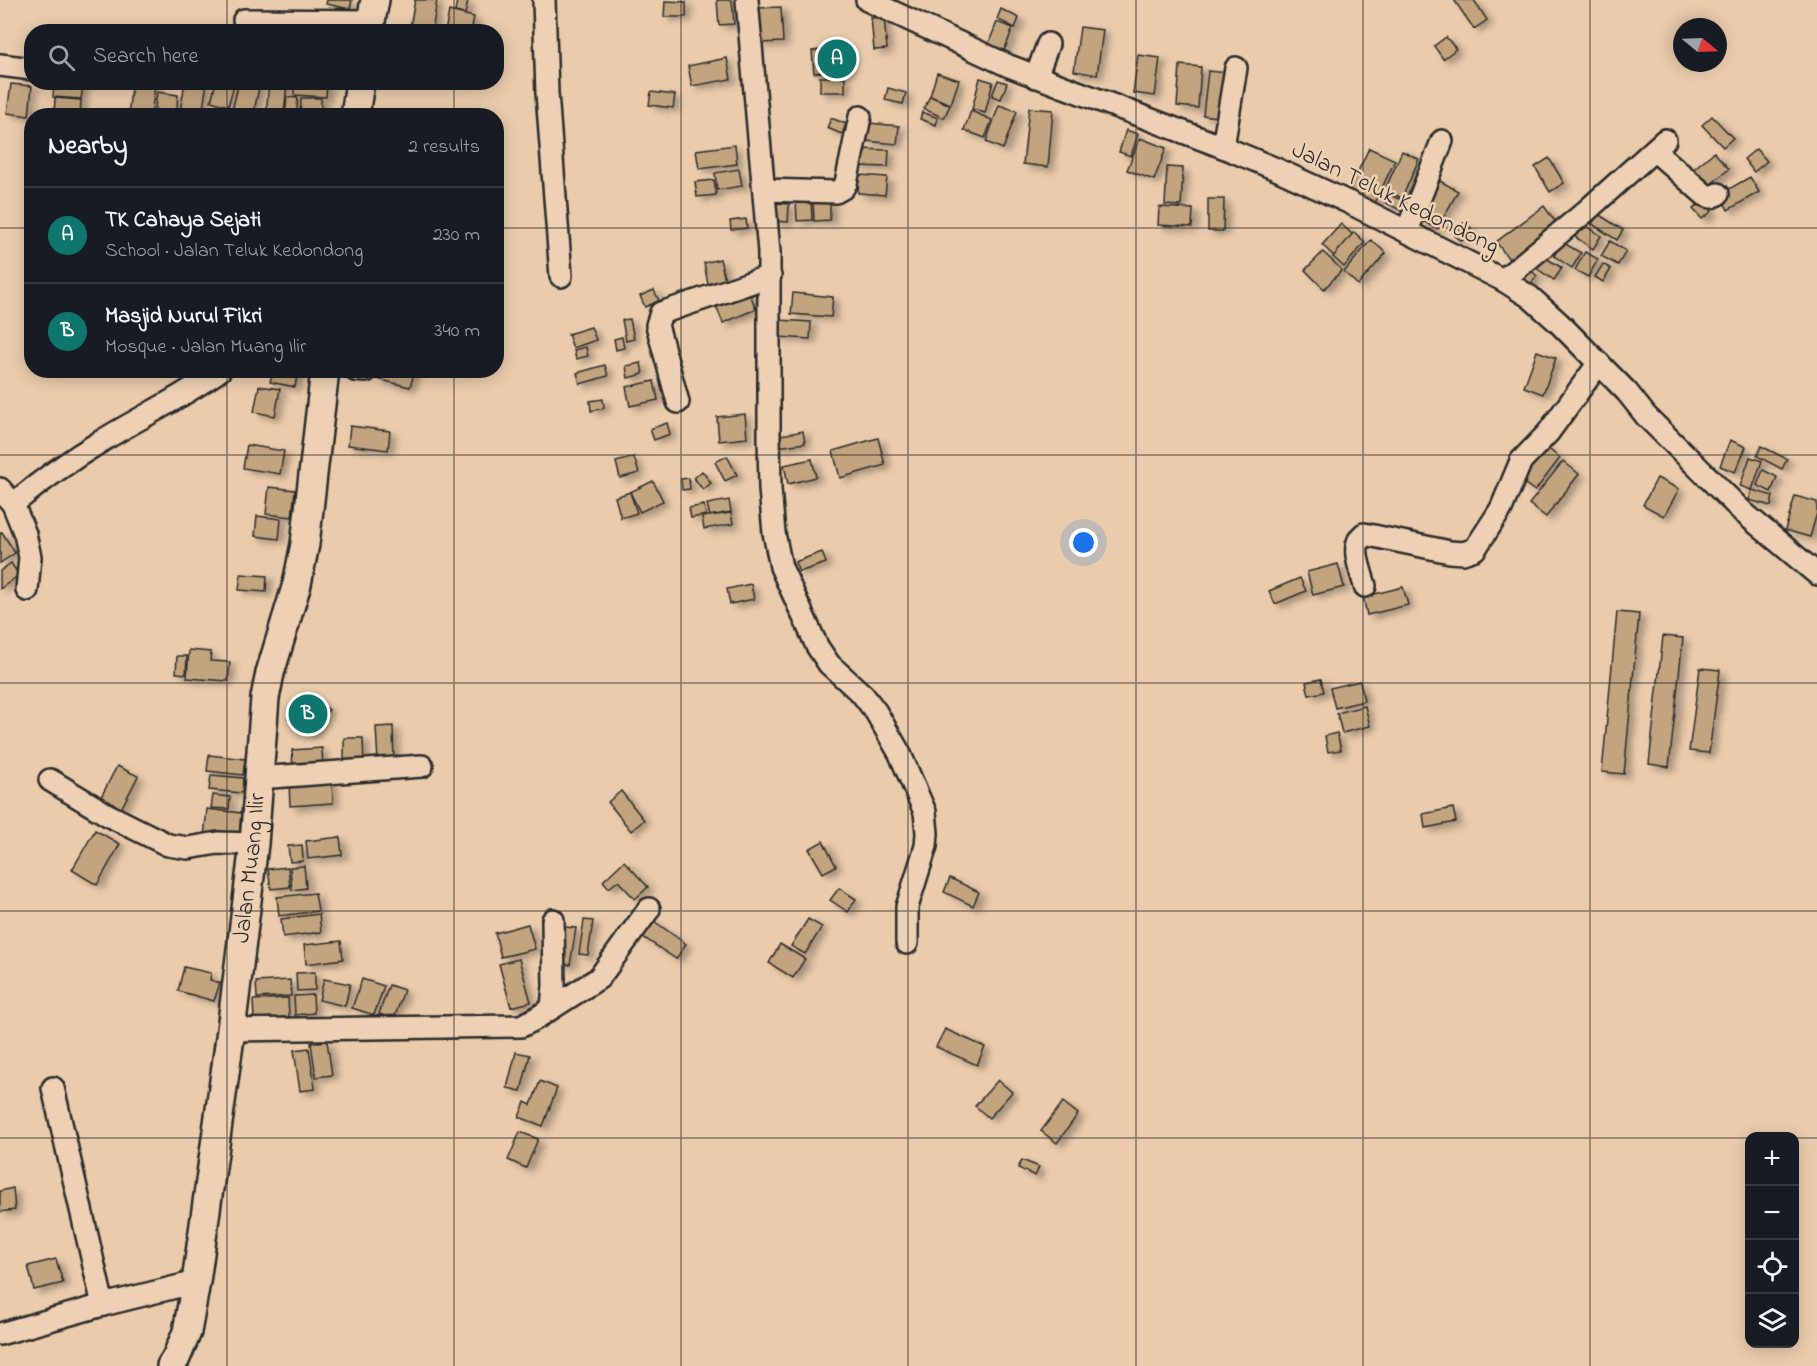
<!DOCTYPE html>
<meta charset="utf-8">
<style>
:root{--surface:#171b24;--page:#242831;--text:#f1f3f6;--muted:#9ea1a6;--line:#363941;--accent:#0f766e}
body{margin:0;font-family:"Indie Flower",sans-serif;background:var(--page);color:var(--text)}
.controls{position:absolute;right:18px;bottom:18px;display:grid;overflow:hidden;border-radius:12px;box-shadow:0 3px 15px #0003}
.controls button{width:54px;height:54px;display:grid;place-items:center;padding:0;border:0;border-bottom:2px solid var(--line);background:var(--surface);color:var(--text);font:30px sans-serif}
.compass{position:absolute;left:1673px;top:18px;width:54px;height:54px;border-radius:50%;background:var(--surface);box-shadow:0 3px 15px #0003;rotate:109deg}
.you{position:absolute;left:1084px;top:543px;width:21px;height:21px;margin:-15px;border:4px solid #fff;border-radius:50%;background:#1a73e8;box-shadow:0 0 0 9px #1a73e833}
.badge{display:grid;place-items:center;width:39px;height:39px;border-radius:50%;background:var(--accent);color:#fff;font-size:20px;font-weight:700}
.pin{position:absolute;translate:-50% -50%;border:3px solid #fff;box-shadow:0 2px 6px #0006}
.list{margin:0;padding:0;list-style:none}
h2{display:flex;justify-content:space-between;align-items:center;height:78px;margin:0;padding:0 24px;font-size:26px}
h2 small{font-size:20px;font-weight:400;color:var(--muted)}
.list li{display:grid;grid-template-columns:39px 1fr auto;gap:18px;align-items:center;box-sizing:border-box;height:96px;padding:0 24px;border-top:2px solid var(--line)}
.list b{display:block;font-size:22px;white-space:nowrap}
.list p{margin:0;font-size:20px;white-space:nowrap;color:var(--muted)}
.list em{font-size:20px;font-style:normal;color:var(--muted)}
.icon{flex:none;width:33px;height:33px;fill:none;stroke:currentColor;stroke-width:2;stroke-linecap:round;stroke-linejoin:round}
.map{position:relative;flex:none;width:1817px;height:1366px;overflow:hidden}
.search{position:absolute;background:var(--surface);box-shadow:0 3px 15px #0003;left:24px;top:24px;width:480px;height:66px;display:flex;align-items:center;gap:15px;box-sizing:border-box;padding:0 21px;border-radius:24px;color:var(--muted);font-size:22px}
.panel{position:absolute;background:var(--surface);box-shadow:0 3px 15px #0003;left:24px;top:108px;width:480px;height:270px;border-radius:24px}
.map>svg:first-child{display:block}
</style>
<div class="map">
<svg width="1817" height="1366" viewBox="0 0 1817 1366">
<defs>
<filter id="shadow"><feDropShadow dx="6" dy="4" stdDeviation="3" flood-color="#0004"/></filter>
</defs>
<rect width="100%" height="100%" fill="#eaccac"/>
<filter id="ink" filterUnits="userSpaceOnUse"><feTurbulence type="fractalNoise" baseFrequency=".0167" numOctaves="2"/><feDisplacementMap in="SourceGraphic" scale="12" xChannelSelector="R" yChannelSelector="G"/><feConvolveMatrix kernelMatrix="1 2 1 2 8 2 1 2 1" color-interpolation-filters="sRGB"/></filter>
<g filter="url(#ink)">
<g fill="#c2a57f" stroke="#2b2b2b" stroke-width="1.5" filter="url(#shadow)">
<polygon points="327,0 352,0 350,9 326,4"/>
<polygon points="415,0 437,0 432,32 409,32"/>
<polygon points="457,0 468,1 465,14 455,12"/>
<polygon points="717,0 732,0 734,24 719,25"/>
<polygon points="1454,0 1474,0 1487,20 1474,29"/>
<polygon points="665,1 686,2 686,17 664,17"/>
<polygon points="781,7 783,42 759,43 757,8"/>
<polygon points="1001,9 1019,18 1015,28 997,19"/>
<polygon points="449,11 474,17 471,32 445,32"/>
<polygon points="884,17 887,49 874,50 871,18"/>
<polygon points="997,22 1013,28 1004,51 988,45"/>
<polygon points="1080,27 1103,30 1097,75 1074,71"/>
<polygon points="1446,37 1456,49 1443,59 1434,46"/>
<polygon points="845,47 847,70 830,72 828,49"/>
<polygon points="827,49 830,71 814,73 812,51"/>
<polygon points="1138,55 1160,58 1155,96 1133,93"/>
<polygon points="727,58 731,79 692,86 688,66"/>
<polygon points="1180,65 1201,67 1198,108 1177,106"/>
<polygon points="1208,71 1228,73 1223,118 1203,115"/>
<polygon points="937,73 959,80 951,104 930,96"/>
<rect x="820" y="77" width="25" height="15"/>
<polygon points="980,78 993,82 985,113 972,109"/>
<polygon points="998,80 1007,83 1001,99 992,96"/>
<polygon points="185,82 207,82 202,116 180,112"/>
<polygon points="216,82 235,82 228,106 211,101"/>
<polygon points="239,82 260,83 253,116 232,111"/>
<polygon points="269,82 287,82 284,116 266,115"/>
<polygon points="294,82 327,82 326,97 294,95"/>
<polygon points="54,83 83,85 81,99 53,97"/>
<polygon points="132,83 155,86 151,116 128,115"/>
<polygon points="11,84 32,86 29,116 7,113"/>
<polygon points="888,88 906,93 903,104 885,100"/>
<polygon points="157,92 178,95 176,116 154,116"/>
<polygon points="651,92 675,95 673,108 649,105"/>
<polygon points="930,96 950,105 944,118 924,109"/>
<polygon points="287,97 298,98 296,116 285,116"/>
<polygon points="55,98 81,100 80,116 54,116"/>
<polygon points="301,98 321,98 321,116 300,116"/>
<polygon points="999,105 1017,111 1003,149 986,142"/>
<polygon points="1029,108 1053,110 1048,167 1023,164"/>
<polygon points="971,111 992,120 985,138 964,130"/>
<polygon points="922,112 938,118 936,125 920,119"/>
<polygon points="1712,116 1733,138 1723,147 1702,125"/>
<polygon points="831,118 846,124 842,134 827,128"/>
<polygon points="868,123 899,126 897,144 866,141"/>
<polygon points="1126,130 1138,134 1131,156 1119,152"/>
<polygon points="1140,138 1166,148 1154,180 1127,170"/>
<polygon points="735,145 737,164 699,169 696,150"/>
<polygon points="1369,148 1395,160 1373,207 1347,195"/>
<polygon points="858,149 889,150 888,167 857,166"/>
<polygon points="1756,149 1767,161 1754,172 1744,159"/>
<polygon points="1402,151 1419,159 1402,198 1385,190"/>
<polygon points="1714,152 1729,169 1705,189 1691,171"/>
<polygon points="1549,158 1564,183 1550,192 1535,167"/>
<polygon points="1167,167 1183,168 1181,206 1165,205"/>
<polygon points="739,169 742,186 717,190 715,173"/>
<polygon points="859,175 887,177 885,195 858,193"/>
<polygon points="1750,177 1759,192 1728,210 1720,194"/>
<polygon points="714,180 716,195 697,197 695,182"/>
<polygon points="1440,181 1458,191 1437,229 1418,218"/>
<polygon points="1388,194 1408,203 1404,212 1384,202"/>
<polygon points="796,199 811,199 812,220 797,221"/>
<polygon points="1208,199 1224,199 1223,231 1208,231"/>
<polygon points="813,200 830,200 830,220 814,221"/>
<polygon points="1703,200 1712,211 1702,219 1693,209"/>
<polygon points="775,203 789,204 788,222 774,221"/>
<polygon points="1544,206 1557,224 1509,259 1496,242"/>
<polygon points="1159,207 1193,209 1192,227 1158,225"/>
<polygon points="1598,214 1623,230 1617,240 1592,224"/>
<polygon points="746,219 747,228 731,230 730,221"/>
<polygon points="1580,221 1601,236 1593,249 1571,234"/>
<polygon points="1463,223 1471,228 1462,241 1454,236"/>
<polygon points="1341,224 1353,235 1334,256 1322,245"/>
<polygon points="1354,232 1365,242 1344,267 1333,257"/>
<polygon points="1371,240 1386,253 1358,285 1344,272"/>
<polygon points="1610,241 1626,251 1618,265 1601,256"/>
<polygon points="1562,242 1581,253 1572,268 1554,256"/>
<polygon points="1323,252 1342,270 1324,289 1305,270"/>
<polygon points="1585,252 1598,259 1588,277 1575,270"/>
<polygon points="1543,256 1562,268 1554,280 1536,268"/>
<polygon points="720,259 725,280 708,284 704,263"/>
<polygon points="1524,264 1537,276 1526,289 1512,278"/>
<polygon points="1603,264 1611,269 1603,282 1595,277"/>
<polygon points="748,289 756,309 723,323 715,303"/>
<polygon points="654,290 659,301 645,307 640,296"/>
<polygon points="793,293 833,297 831,317 791,314"/>
<polygon points="630,319 634,339 626,341 622,320"/>
<polygon points="779,320 811,322 810,339 778,337"/>
<polygon points="591,327 596,340 573,348 568,334"/>
<polygon points="622,337 624,348 616,350 614,339"/>
<polygon points="586,347 588,356 576,359 574,350"/>
<polygon points="1537,351 1556,358 1543,394 1524,387"/>
<polygon points="641,363 643,374 628,378 626,366"/>
<polygon points="605,365 608,376 580,384 577,373"/>
<polygon points="273,370 298,370 295,387 270,382"/>
<polygon points="379,370 415,370 410,387 377,379"/>
<polygon points="654,381 658,400 630,406 626,387"/>
<polygon points="259,386 280,389 275,416 254,412"/>
<polygon points="603,399 604,408 591,411 590,401"/>
<polygon points="745,414 747,438 719,441 717,417"/>
<polygon points="667,423 670,434 654,440 650,429"/>
<polygon points="350,426 390,431 388,450 348,445"/>
<polygon points="803,431 805,443 777,447 775,436"/>
<polygon points="878,438 885,465 840,478 833,451"/>
<polygon points="1730,440 1746,447 1735,472 1720,466"/>
<polygon points="1542,444 1560,458 1535,491 1517,478"/>
<polygon points="247,445 284,451 280,474 243,468"/>
<polygon points="1761,446 1787,459 1782,469 1757,456"/>
<polygon points="727,456 737,475 725,481 715,462"/>
<polygon points="634,457 639,473 620,478 616,462"/>
<polygon points="1750,457 1762,461 1752,490 1740,486"/>
<polygon points="812,459 816,477 788,484 784,465"/>
<polygon points="1563,461 1579,474 1546,517 1529,504"/>
<polygon points="1763,470 1777,477 1771,492 1757,485"/>
<polygon points="702,471 711,483 703,490 694,478"/>
<polygon points="689,478 690,489 682,490 681,479"/>
<polygon points="1657,478 1679,489 1664,516 1643,505"/>
<polygon points="653,481 663,501 640,512 630,492"/>
<polygon points="269,487 295,490 292,517 266,514"/>
<polygon points="1752,490 1773,496 1771,506 1749,500"/>
<polygon points="630,492 637,513 621,518 615,497"/>
<polygon points="1795,496 1817,502 1817,513 1810,537 1785,530"/>
<polygon points="729,500 731,512 710,516 707,504"/>
<polygon points="704,505 706,515 691,518 689,508"/>
<polygon points="731,513 733,524 704,529 702,517"/>
<polygon points="257,516 281,519 279,539 255,536"/>
<polygon points="2,532 15,553 0,563 0,533"/>
<polygon points="822,552 826,563 799,572 795,562"/>
<polygon points="11,563 19,575 0,589 0,571"/>
<polygon points="1338,564 1344,587 1313,595 1307,572"/>
<polygon points="241,574 267,576 266,592 239,590"/>
<polygon points="1300,578 1306,591 1275,604 1269,591"/>
<polygon points="751,584 754,599 730,604 727,589"/>
<polygon points="1403,587 1408,605 1367,615 1363,597"/>
<polygon points="1617,612 1639,614 1624,774 1602,772"/>
<polygon points="1663,636 1683,638 1669,767 1649,764"/>
<polygon points="189,650 211,652 210,661 230,662 228,681 187,678"/>
<polygon points="177,656 187,656 186,674 176,673"/>
<polygon points="1700,668 1720,670 1709,753 1689,751"/>
<polygon points="1321,679 1324,692 1309,695 1306,682"/>
<polygon points="1360,681 1364,701 1335,708 1330,688"/>
<polygon points="306,693 329,710 310,735 288,718"/>
<polygon points="1365,706 1370,726 1342,733 1337,713"/>
<polygon points="393,726 394,762 378,763 376,727"/>
<polygon points="1337,733 1341,750 1328,752 1325,736"/>
<polygon points="344,738 363,738 364,766 344,767"/>
<polygon points="322,748 323,770 293,771 292,750"/>
<polygon points="209,755 245,759 243,775 207,771"/>
<polygon points="117,766 138,776 121,809 100,799"/>
<polygon points="211,775 243,778 242,793 209,790"/>
<polygon points="332,780 333,803 290,806 289,783"/>
<polygon points="621,791 644,820 631,831 608,802"/>
<polygon points="213,795 230,797 229,809 211,808"/>
<polygon points="1453,808 1456,822 1425,828 1423,814"/>
<polygon points="207,809 241,813 239,840 204,837"/>
<polygon points="95,830 120,844 97,885 72,870"/>
<polygon points="340,837 342,855 308,859 306,841"/>
<polygon points="823,841 836,866 823,873 809,849"/>
<polygon points="302,845 303,861 290,862 288,846"/>
<polygon points="624,861 648,887 635,899 618,881 609,888 603,881"/>
<polygon points="304,866 306,888 292,890 290,867"/>
<polygon points="288,867 290,887 271,889 268,869"/>
<polygon points="950,878 979,892 973,906 944,892"/>
<polygon points="839,888 856,899 848,912 830,900"/>
<polygon points="315,893 318,911 279,916 277,897"/>
<polygon points="319,914 321,932 283,937 281,919"/>
<polygon points="651,919 686,944 676,959 640,935"/>
<polygon points="808,919 822,927 805,954 791,946"/>
<polygon points="584,920 593,921 588,955 579,954"/>
<polygon points="528,924 535,949 501,957 495,933"/>
<polygon points="564,927 576,928 570,965 559,963"/>
<polygon points="341,941 343,959 306,964 304,945"/>
<polygon points="780,944 805,959 793,978 769,963"/>
<polygon points="519,959 531,1002 511,1007 499,964"/>
<polygon points="184,967 211,973 210,980 220,983 214,1001 178,991"/>
<polygon points="315,972 315,990 297,991 296,973"/>
<polygon points="324,979 350,984 345,1006 319,1000"/>
<polygon points="362,979 384,986 374,1015 352,1008"/>
<polygon points="290,980 291,996 257,998 256,982"/>
<polygon points="389,985 404,990 394,1019 379,1014"/>
<polygon points="313,995 314,1013 295,1015 294,996"/>
<polygon points="288,998 289,1017 254,1019 253,1000"/>
<polygon points="945,1029 985,1047 977,1065 936,1047"/>
<polygon points="327,1041 332,1075 316,1077 311,1043"/>
<polygon points="309,1048 315,1089 300,1091 294,1050"/>
<polygon points="516,1052 530,1055 521,1091 507,1088"/>
<polygon points="998,1080 1012,1092 989,1118 975,1106"/>
<polygon points="540,1081 557,1088 543,1126 519,1117 525,1102 531,1105"/>
<polygon points="1063,1102 1078,1114 1057,1143 1041,1131"/>
<polygon points="520,1132 538,1139 526,1168 508,1160"/>
<polygon points="1022,1160 1039,1167 1035,1176 1018,1168"/>
<polygon points="13,1188 15,1210 0,1212 0,1191"/>
<polygon points="56,1259 63,1283 34,1290 28,1266"/>
</g>
<g fill="none" stroke-linecap="round" stroke-linejoin="round">
<defs>
<g id="minor">
<polyline points="544,0 547,93 561,276"/>
<polyline points="747,0 769,252 769,436 770,489 774,533 781,567 817,646 829,664 863,695 876,712 900,754 925,812 927,833 926,846 907,907 907,943"/>
<polyline points="867,0 1009,66 1223,147 1276,169 1348,202 1503,280 1530,297 1559,323 1627,392 1646,416 1744,513 1817,574"/>
<polyline points="244,20 371,21"/>
<polyline points="0,65 32,69"/>
<polyline points="1036,77 1048,44"/>
<polyline points="1223,147 1236,68"/>
<polyline points="1654,150 1705,195 1711,197 1718,194"/>
<polyline points="764,190 836,192 843,188 846,183 860,117"/>
<polyline points="1407,231 1442,141"/>
<polyline points="1503,280 1584,213 1665,140"/>
<polyline points="355,370 366,371"/>
<polyline points="678,402 657,325 661,313 770,276"/>
<polyline points="0,489 13,504"/>
<path d="M1365 586C1361 570 1349 546 1364 534L1450 552 1463 553 1475 549 1501 509 1521 461 1548 433 1599 363"/>
<path d="M27 590 30 557 25 534 13 504C41 481 70 460 100 442 140 417 182 398 220 370"/>
<polyline points="258,778 422,766"/>
<polyline points="50,780 108,815 168,845 188,848 218,843 254,844"/>
<polyline points="552,1007 554,986 553,920"/>
<polyline points="231,1030 521,1026 535,1019 599,978 649,909"/>
<polyline points="53,1088 103,1305"/>
<polyline points="0,1334 103,1305 196,1282"/>
</g>
<g id="major">
<polyline points="369,32 375,0"/>
<polyline points="355,116 360,82"/>
<path id="s1" d="M171 1366 176 1358 187 1332 196 1282 231 1030 254 844 265 698 270 673 297 584 305 544 325 370"/>
</g>
</defs>
<use href="#minor" stroke="#2b2b2b" stroke-width="26"/>
<use href="#major" stroke="#2b2b2b" stroke-width="32"/>
<use href="#minor" stroke="#eed1b4" stroke-width="21"/>
<use href="#major" stroke="#eed1b4" stroke-width="27"/>
</g>
</g>
<path fill="none" stroke="#2b2b2b" stroke-width="1.5" stroke-opacity="0.55" d="M227 0V32M454 0V32M681 0V1366M908 0V1366M1136 0V1366M1363 0V1366M1590 0V1366M227 82V116M454 82V116M0 228H32M496 228H1817M227 370V1366M454 370V1366M0 455H1817M0 683H1817M0 911H1817M0 1138H1750M1794 1138H1817"/>
<g text-anchor="middle" dominant-baseline="central" stroke-width="5" stroke-linejoin="round" paint-order="stroke">
<g font-size="24" fill="#2b2b2b" stroke="#eed1b4">
<text transform="translate(1395 199) rotate(26)">Jalan Teluk Kedondong</text>
<text stroke="none"><textPath href="#s1" startOffset="506">Jalan Muang Ilir</textPath></text>
</g>
</g>
</svg>
<div class="controls">
<button>+</button>
<button>−</button>
<button><svg class="icon" aria-label="locate" viewBox="0 0 24 24"><circle cx="12" cy="12" r="6"/><path d="M12 2v4M12 18v4M2 12h4M18 12h4"/></svg></button>
<button><svg class="icon" aria-label="layers" viewBox="0 0 24 24"><path d="M12 4l9 5-9 5-9-5zM3 14l9 5 9-5"/></svg></button>
</div>
<svg class="compass" viewBox="-18 -18 36 36"><path d="M0-13l5 13h-10z" fill="#e53935"/><path d="M0 13l5-13h-10z" fill="#9ea1a6"/></svg>
<div class="you"></div>
<div class="pin badge" style="left:837px;top:59px">A</div>
<div class="pin badge" style="left:308px;top:714px">B</div>
<div class="search"><svg class="icon" aria-label="search" viewBox="0 0 24 24"><circle cx="10" cy="10" r="6"/><path d="M15 15l6 6"/></svg>Search here</div>
<section class="panel">
<h2>Nearby<small>2 results</small></h2>
<ul class="list">
<li><span class="badge">A</span><div><b>TK Cahaya Sejati</b><p>School · Jalan Teluk Kedondong</p></div><em>230 m</em></li>
<li><span class="badge">B</span><div><b>Masjid Nurul Fikri</b><p>Mosque · Jalan Muang Ilir</p></div><em>340 m</em></li>
</ul>
</section>
</div>
